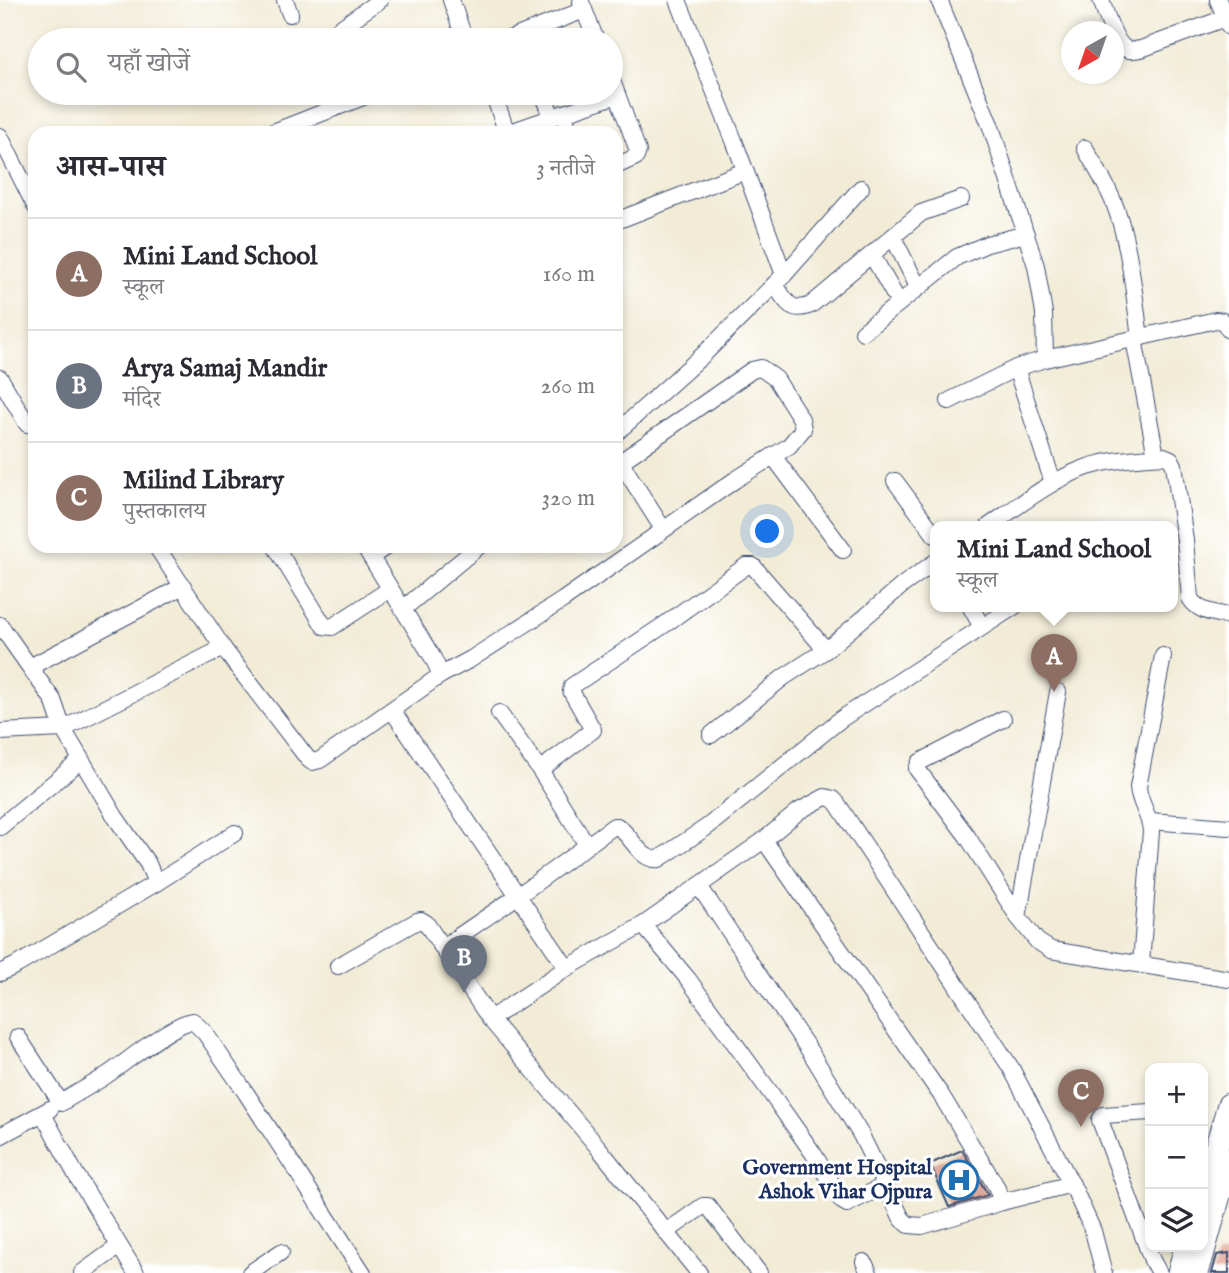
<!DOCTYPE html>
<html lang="hi">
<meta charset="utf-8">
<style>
:root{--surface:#fff;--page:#f2f2f3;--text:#2b2b33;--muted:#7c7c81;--line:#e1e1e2;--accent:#1f6fb2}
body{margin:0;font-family:"IM FELL English","Noto Serif Devanagari",serif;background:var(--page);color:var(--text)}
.controls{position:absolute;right:21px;bottom:21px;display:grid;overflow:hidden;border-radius:14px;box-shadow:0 4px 10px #0003}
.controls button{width:63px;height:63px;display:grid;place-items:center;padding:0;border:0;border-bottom:2px solid var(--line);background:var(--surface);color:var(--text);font:35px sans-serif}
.compass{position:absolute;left:1061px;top:21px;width:63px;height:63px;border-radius:50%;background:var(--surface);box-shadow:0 4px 10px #0003;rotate:220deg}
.you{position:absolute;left:768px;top:532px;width:24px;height:24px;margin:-18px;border:5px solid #fff;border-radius:50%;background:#1a73e8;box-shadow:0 0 0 10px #1a73e833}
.badge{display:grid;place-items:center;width:46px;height:46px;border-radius:50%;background:var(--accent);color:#fff;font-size:23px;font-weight:700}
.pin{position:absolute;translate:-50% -58px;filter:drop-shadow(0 2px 4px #0008)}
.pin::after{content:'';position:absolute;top:37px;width:24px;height:21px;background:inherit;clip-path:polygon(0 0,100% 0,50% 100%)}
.popup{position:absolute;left:930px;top:521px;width:248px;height:91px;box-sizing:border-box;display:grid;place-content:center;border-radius:14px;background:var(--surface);filter:drop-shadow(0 2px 5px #0005);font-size:23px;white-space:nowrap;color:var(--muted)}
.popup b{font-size:26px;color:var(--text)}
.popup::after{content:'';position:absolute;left:50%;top:100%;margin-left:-14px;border:14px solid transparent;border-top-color:var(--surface)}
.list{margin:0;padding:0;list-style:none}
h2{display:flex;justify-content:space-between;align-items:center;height:91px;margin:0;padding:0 28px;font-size:30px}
h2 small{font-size:23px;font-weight:400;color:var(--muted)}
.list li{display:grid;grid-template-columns:46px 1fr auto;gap:21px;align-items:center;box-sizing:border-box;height:112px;padding:0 28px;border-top:2px solid var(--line)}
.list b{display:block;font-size:26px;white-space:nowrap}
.list p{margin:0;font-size:23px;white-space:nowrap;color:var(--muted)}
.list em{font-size:23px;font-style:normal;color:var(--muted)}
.icon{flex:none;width:38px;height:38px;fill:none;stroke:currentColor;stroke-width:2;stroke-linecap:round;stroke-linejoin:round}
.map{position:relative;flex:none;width:1229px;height:1273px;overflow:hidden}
.search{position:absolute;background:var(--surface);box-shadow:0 4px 10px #0003;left:28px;top:28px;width:595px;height:77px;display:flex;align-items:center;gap:18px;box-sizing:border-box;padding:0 24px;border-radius:38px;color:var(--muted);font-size:26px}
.panel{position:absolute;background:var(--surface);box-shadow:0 4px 10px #0003;left:28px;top:126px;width:595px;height:427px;border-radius:21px}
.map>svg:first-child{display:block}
</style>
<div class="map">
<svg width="1229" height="1273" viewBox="0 0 1229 1273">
<rect width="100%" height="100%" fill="#fff"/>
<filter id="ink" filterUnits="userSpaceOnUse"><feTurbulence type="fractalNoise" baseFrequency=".0143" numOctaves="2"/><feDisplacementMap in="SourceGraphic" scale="14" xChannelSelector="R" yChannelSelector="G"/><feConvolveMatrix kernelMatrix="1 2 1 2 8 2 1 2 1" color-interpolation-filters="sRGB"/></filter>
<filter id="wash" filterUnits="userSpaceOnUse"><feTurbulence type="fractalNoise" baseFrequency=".00686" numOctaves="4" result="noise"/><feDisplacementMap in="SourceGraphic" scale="28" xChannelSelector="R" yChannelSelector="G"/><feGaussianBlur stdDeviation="1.57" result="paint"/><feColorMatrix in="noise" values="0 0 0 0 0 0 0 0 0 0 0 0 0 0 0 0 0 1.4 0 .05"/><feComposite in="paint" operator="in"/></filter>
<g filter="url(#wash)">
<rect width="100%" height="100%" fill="#f2ecd7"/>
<g id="blocks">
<g fill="#dda392">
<polygon points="962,1150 988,1195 949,1207 930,1164"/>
<polygon points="1229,1253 1229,1273 1212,1273 1217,1255"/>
</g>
</g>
</g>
<g filter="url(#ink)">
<use href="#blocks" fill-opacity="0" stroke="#3b4b70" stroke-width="2"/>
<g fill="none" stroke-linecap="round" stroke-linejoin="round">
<defs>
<g id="minor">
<polyline points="285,0 290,14"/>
<polyline points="451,0 465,40"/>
<polyline points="678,0 735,143 784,275"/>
<polyline points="939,0 991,127 1036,266 1044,313 1045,359"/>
<path d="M1101 0C1106 13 1115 47 1129 50 1133 51 1137 49 1141 49L1225 18"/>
<polyline points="1218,0 1229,27"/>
<polyline points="581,2 596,40"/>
<polyline points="332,34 380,0"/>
<polyline points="507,40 584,10"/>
<polyline points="611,78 638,151 636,157 616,166"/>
<polyline points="493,93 507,133"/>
<polyline points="543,93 552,117"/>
<polyline points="563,113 570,133"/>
<polyline points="271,133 373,93"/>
<polyline points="507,133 617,95"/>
<polyline points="0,136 35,206"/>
<path d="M1085 148C1093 163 1102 177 1109 192 1129 232 1134 294 1140 338"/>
<polyline points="616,221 745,171"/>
<polyline points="893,237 918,287"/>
<polyline points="872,255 899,303"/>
<path d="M775 284C785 300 790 314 811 305L921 213 961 199"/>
<polyline points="863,332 957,257 987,244 1026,234"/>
<polyline points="1134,339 1156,456"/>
<polyline points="1016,368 1053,483"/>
<polyline points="0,378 27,424"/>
<polyline points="949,401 1016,368 1045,359 1216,320 1223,321 1229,330"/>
<polyline points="616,433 703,355 784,275 861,188"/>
<polyline points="773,456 843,550"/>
<polyline points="895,481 935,535"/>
<path d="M989 526C1020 505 1052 479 1088 467 1112 459 1140 458 1164 456L1171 459 1174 465 1185 540 1190 598C1198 612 1214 613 1229 616"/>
<polyline points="156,546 223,648"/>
<polyline points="275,546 324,626 332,627 390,589"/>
<polyline points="364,546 433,658 441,675 471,659 563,600 735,480 789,446 803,429 801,419 776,379 761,368 752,370 626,458 623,462 625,469 663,529"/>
<polyline points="371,557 387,546"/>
<polyline points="970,606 982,627"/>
<polyline points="403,609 479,546"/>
<polyline points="0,625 53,700 63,729 116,818 148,864 156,883"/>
<polyline points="30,667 183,586"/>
<polyline points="392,710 567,968"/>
<polyline points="499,713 540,770 587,845"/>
<polyline points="1003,719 920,762 917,769 967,836 1018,917 1058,692"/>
<polyline points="0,732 63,729 223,648 308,759 312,762 320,760 441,675"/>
<polyline points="711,735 784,677 826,650 904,584 935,562"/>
<polyline points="540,770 593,730 571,691 572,686 664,625 746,566 753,566 826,650"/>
<polyline points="1150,821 1229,827"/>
<polyline points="0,827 81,760"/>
<polyline points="764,840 941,1095 996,1186 1002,1202"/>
<polyline points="699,886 811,1053 861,1135 902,1219 909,1225 922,1226 1002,1202 1072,1184"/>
<polyline points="1018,917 1037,941 1051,950 1229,979"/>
<polyline points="643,925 688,979 767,1088 813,1153 842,1201 847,1204 886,1185"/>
<path d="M443 947 519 895 614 826H617C632 835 640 862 659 859L707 827 841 719 1015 606"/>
<path d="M1141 964 1151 831C1150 815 1139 803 1138 787L1163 656"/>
<polyline points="338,966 417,921 421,920 426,923 490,1019 597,1146 699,1273"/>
<polyline points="0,973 17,965 156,883 235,833"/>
<polyline points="490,1019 567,968 643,925 764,840 799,811 825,797 833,799 837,803 1011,1068 1075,1191 1093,1231 1104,1273"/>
<path d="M18 1037 61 1103C75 1094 90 1086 104 1077 123 1065 174 1022 193 1021L205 1033 246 1093 363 1273"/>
<polyline points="1150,1112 1103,1115 1100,1120 1152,1260 1159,1273"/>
<polyline points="43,1114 75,1173 136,1273"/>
<polyline points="0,1136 50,1109"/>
<polyline points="666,1232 703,1206 708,1206 759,1273"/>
<polyline points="864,1262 869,1273"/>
<polyline points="82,1273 119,1246"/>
<polyline points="250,1273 281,1252"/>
</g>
<g id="secondary">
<polyline points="1203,1193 1229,1105"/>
<polyline points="1179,1273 1186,1247"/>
<polyline points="1197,1273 1229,1160"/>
</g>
</defs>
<use href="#minor" stroke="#3b4b70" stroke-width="18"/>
<use href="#secondary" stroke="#3b4b70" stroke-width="25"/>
<use href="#minor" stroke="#fff" stroke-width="16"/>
<use href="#secondary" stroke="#fff" stroke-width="23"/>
</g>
</g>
<defs>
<symbol id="hospital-ring" viewBox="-11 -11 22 22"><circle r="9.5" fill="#fff" stroke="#1f6fb2" stroke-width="1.5"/><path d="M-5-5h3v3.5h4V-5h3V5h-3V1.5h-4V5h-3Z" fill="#1f6fb2"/></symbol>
</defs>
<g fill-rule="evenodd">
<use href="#hospital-ring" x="937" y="1158" width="44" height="44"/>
</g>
<g text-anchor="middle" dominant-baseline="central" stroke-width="6" stroke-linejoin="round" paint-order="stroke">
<g font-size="21" font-weight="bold" fill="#1b2f5e" stroke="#fff" text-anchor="end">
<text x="932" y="1168">Government Hospital<tspan x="932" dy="24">Ashok Vihar Ojpura</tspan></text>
</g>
</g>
</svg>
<div class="controls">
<button>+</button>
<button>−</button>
<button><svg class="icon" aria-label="layers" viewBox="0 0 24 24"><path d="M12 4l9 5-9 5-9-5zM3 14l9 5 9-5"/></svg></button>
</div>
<svg class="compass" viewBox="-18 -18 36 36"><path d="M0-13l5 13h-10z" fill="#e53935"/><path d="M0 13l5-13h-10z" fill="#7c7c81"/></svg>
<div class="you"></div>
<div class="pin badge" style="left:1054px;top:692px;background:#8d6e63">A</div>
<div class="popup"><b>Mini Land School</b>स्कूल</div>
<div class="pin badge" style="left:464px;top:993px;background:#6b7280">B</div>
<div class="pin badge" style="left:1081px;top:1127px;background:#8d6e63">C</div>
<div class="search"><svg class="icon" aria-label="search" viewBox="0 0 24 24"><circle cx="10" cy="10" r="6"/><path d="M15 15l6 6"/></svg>यहाँ खोजें</div>
<section class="panel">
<h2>आस-पास<small>3 नतीजे</small></h2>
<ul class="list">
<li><span class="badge" style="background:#8d6e63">A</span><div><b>Mini Land School</b><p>स्कूल</p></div><em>160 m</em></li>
<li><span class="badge" style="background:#6b7280">B</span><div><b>Arya Samaj Mandir</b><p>मंदिर</p></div><em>260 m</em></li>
<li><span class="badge" style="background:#8d6e63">C</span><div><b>Milind Library</b><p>पुस्तकालय</p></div><em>320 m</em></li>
</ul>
</section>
</div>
